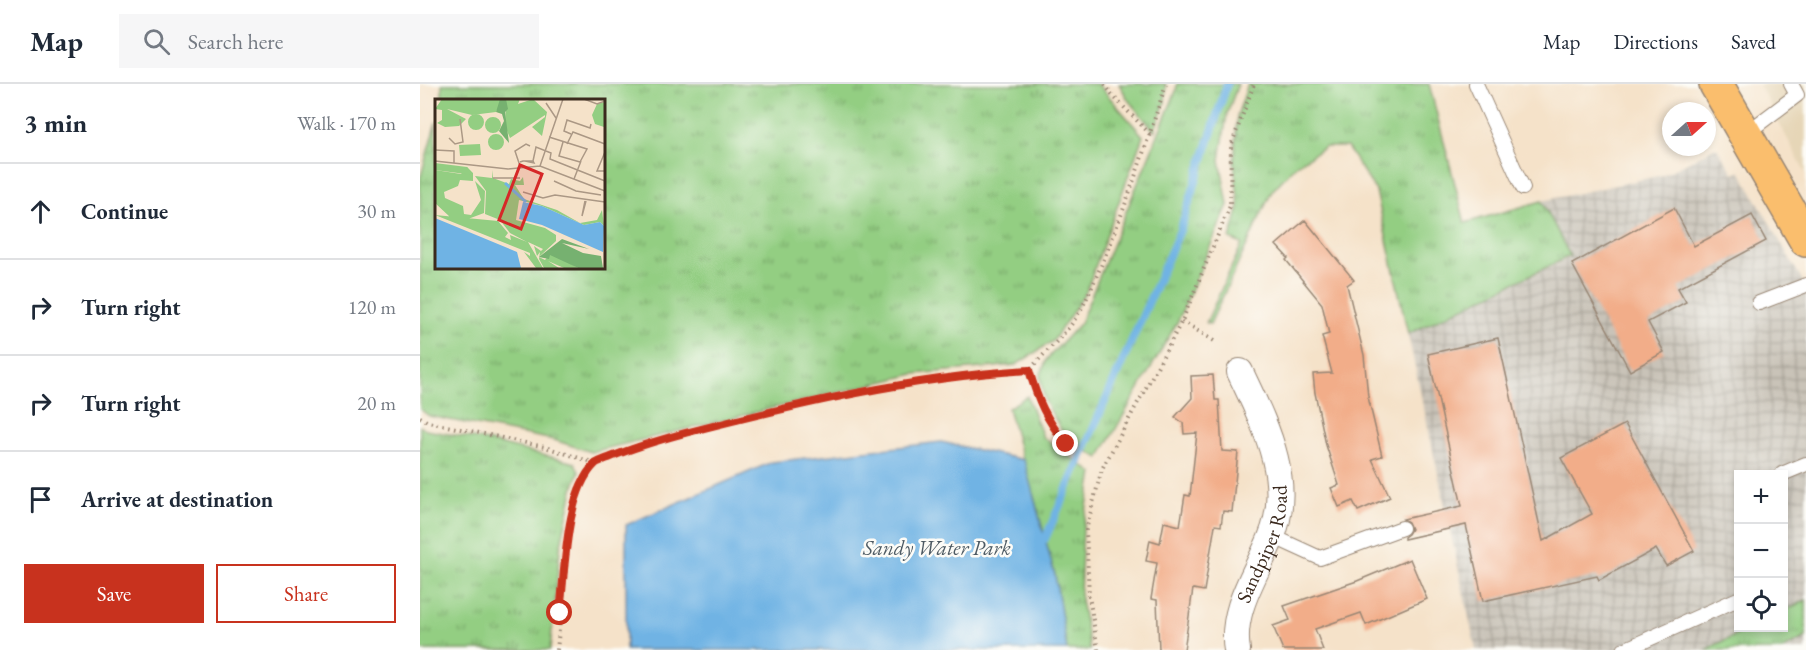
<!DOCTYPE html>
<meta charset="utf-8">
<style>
:root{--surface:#fff;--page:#f6f6f7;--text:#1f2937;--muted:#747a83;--line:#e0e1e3;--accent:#c8321e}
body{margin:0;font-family:"EB Garamond",serif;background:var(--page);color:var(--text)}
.controls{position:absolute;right:18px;bottom:18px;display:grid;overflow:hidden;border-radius:0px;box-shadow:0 3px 9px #0003}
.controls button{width:54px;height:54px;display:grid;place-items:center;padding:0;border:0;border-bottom:2px solid var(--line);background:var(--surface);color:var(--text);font:30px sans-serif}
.compass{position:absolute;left:1242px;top:18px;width:54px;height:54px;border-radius:50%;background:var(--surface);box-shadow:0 3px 9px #0003;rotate:69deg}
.stop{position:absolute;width:18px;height:18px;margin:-14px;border:4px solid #c8321e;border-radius:50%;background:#fff}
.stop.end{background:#c8321e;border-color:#fff;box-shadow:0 2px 6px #0008}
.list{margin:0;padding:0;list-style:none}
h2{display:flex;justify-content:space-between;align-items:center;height:78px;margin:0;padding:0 24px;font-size:26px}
h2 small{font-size:20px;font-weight:400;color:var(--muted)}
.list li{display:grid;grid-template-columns:39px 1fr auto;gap:18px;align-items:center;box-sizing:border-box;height:96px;padding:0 24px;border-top:2px solid var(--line)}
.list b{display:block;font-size:22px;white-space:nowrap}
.list em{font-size:20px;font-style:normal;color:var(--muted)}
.actions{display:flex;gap:12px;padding:18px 24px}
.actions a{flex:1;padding:14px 0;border:2px solid var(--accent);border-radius:0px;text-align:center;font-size:21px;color:var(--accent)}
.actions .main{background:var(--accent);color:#fff}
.icon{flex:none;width:33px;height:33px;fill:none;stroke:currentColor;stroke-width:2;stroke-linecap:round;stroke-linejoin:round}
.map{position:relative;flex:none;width:1386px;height:566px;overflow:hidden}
header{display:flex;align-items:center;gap:36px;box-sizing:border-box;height:84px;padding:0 30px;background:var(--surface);border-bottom:2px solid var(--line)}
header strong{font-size:28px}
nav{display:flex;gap:33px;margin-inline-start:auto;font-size:21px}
.search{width:420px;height:54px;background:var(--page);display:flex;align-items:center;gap:15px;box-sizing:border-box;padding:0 21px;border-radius:0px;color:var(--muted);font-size:22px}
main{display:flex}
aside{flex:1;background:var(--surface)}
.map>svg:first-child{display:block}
</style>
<header>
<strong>Map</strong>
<div class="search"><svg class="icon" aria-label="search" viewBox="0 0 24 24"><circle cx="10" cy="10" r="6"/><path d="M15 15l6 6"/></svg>Search here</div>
<nav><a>Map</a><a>Directions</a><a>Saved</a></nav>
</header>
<main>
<aside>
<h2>3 min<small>Walk · 170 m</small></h2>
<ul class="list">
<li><svg class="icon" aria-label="ahead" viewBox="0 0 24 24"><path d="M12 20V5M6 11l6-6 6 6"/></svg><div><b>Continue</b></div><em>30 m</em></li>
<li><svg class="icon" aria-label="right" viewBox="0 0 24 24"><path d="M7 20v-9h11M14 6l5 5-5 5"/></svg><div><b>Turn right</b></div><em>120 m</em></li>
<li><svg class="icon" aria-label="right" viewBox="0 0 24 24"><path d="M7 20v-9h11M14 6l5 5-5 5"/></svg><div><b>Turn right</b></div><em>20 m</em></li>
<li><svg class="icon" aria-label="arrive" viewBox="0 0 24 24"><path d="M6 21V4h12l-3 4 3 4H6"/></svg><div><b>Arrive at destination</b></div></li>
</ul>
<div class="actions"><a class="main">Save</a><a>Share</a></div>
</aside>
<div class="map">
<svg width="1386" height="566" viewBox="0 0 1386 566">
<defs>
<pattern id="industrial-grid" width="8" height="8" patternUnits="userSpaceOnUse" patternTransform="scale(1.5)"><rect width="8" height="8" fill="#c9c3b8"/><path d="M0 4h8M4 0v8" fill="none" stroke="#a49f95"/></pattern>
<pattern id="grass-tufts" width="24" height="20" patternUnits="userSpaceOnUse" patternTransform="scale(1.5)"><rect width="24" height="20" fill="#93ce82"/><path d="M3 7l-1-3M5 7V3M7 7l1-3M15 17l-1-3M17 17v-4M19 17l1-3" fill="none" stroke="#79a76a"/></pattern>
</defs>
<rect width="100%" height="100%" fill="#fdfcf7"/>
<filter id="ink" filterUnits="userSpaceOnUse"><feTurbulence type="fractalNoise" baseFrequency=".0167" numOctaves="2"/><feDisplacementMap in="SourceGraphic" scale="12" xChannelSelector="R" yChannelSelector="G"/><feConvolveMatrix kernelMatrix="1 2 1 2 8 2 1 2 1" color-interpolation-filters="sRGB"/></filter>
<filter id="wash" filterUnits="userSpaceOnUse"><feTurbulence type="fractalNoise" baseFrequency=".008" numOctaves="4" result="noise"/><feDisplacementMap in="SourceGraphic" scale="24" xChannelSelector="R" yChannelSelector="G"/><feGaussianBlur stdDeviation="1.35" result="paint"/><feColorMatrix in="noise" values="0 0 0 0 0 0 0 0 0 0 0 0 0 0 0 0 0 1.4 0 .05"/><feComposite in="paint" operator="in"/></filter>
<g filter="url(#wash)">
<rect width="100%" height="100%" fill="#f5e2c9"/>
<polygon fill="#e6d6b7" points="1339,0 1386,0 1386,90 1380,79"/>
<path fill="url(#industrial-grid)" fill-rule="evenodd" d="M1296 63 1314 90 1320 87 1386 203V566H1056L988 250 1150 173 1122 117 1243 91ZM1318 390H1364V544H1318Z"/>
<g fill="url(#grass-tufts)" stroke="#677c50" stroke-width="1.5">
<polygon points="22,0 678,0 723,52 666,208 633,257 596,281 494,290 171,368 134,356 9,332 0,325 0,95 16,38 16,183 183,183 183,16 22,16"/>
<polygon points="699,0 746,0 745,19 734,47 709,17"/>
<polygon points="757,0 818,0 807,30 800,76 808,121 758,237 679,374 646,354 625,317 620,292 627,275 660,239 756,7"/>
<polygon points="828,0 1009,0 1045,139 1122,117 1150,172 988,250 956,107 927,63 905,63 876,81 852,107 790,240 786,239 822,160 810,155 819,123 814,79 817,32"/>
<polygon points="607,312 623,353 673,389 663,444 660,510 670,566 647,566 635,491 588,324"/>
<polygon points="0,342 6,346 58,355 155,379 159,388 153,405 140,465 130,566 0,566"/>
<polygon points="1386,516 1386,553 1361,566 1285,566 1331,544 1364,544 1364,527"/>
</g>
<polygon fill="#6fb3e4" stroke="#556e81" stroke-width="1.5" points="521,358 604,376 635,491 647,566 206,566 206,441 352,378"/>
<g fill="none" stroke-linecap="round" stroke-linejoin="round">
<polyline stroke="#6fb3e4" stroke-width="8" points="625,455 761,144 807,0"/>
</g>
<g id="blocks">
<g fill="#f2ad89">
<polygon points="1254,124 1274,162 1332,131 1346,157 1258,204 1266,218 1228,238 1244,268 1210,287 1152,180"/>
<polygon points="885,136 934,196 927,201 944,271 948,313 962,372 952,375 970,413 938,427 933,417 919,423 911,404 919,401 906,361 895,309 893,290 912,289 902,252 909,250 902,220 866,176 868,174 856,161"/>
<polygon points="1078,254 1123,457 1172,430 1141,374 1205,340 1274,467 1246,482 1236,465 1179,496 1177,492 1063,517 1046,441 984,455 984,453 988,450 991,445 988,438 983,435 1042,422 1008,270"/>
<polygon points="793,291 795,316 799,316 802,367 818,368 812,428 803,427 801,442 795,441 784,507 773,505 764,566 739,566 737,516 731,515 737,479 726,477 730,456 740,459 744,438 760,442 765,411 770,412 777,349 764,350 763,339 755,333 772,314 771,292"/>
<polygon points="990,475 1007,515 946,541 941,529 895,545 903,566 863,566 853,542 870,536 864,522 937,497"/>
</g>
</g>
</g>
<g filter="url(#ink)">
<use href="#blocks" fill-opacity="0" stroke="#988674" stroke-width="1.5"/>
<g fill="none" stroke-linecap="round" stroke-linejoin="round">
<defs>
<g id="service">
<polyline points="1056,0 1103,104"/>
<polyline points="1324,51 1377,11 1371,0"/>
<polyline points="1339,219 1386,201"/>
<polyline points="1362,390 1386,380"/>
<polyline points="852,452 900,474 982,444"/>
<polyline points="1204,566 1318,515"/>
</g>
<g id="minor">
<path id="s1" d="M817 566C810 526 837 489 851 454 875 397 844 339 820 288"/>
</g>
<polyline id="primary" points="1296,0 1386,156"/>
</defs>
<use href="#service" stroke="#988674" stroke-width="16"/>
<use href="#minor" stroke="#988674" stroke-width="28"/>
<use href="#primary" stroke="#988674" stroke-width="36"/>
<g stroke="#988674" stroke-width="4" stroke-dasharray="1.5 4.5" stroke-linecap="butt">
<polyline points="685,0 692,11 730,50"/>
<polyline points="762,237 796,258"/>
<path d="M609 287C618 317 626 335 646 360"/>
<polyline points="0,333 8,338 125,363 175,379"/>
<path d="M137 566 150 437 157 406 175 379 221 361 369 322 471 302 573 289 609 287C624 268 642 255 655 235 666 219 673 200 681 182 706 123 726 61 746 0"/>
<polyline points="678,566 669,512 666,446 682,385 762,237 810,122 811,62 834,0"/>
</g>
<use href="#service" stroke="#fff" stroke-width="14"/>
<use href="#minor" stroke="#fff" stroke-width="26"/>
<use href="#primary" stroke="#fabe6d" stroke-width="33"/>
</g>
</g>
<g fill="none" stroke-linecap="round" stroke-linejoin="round" filter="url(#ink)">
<path stroke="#c8321e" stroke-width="8" d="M140 529C145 488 145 409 175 380 179 377 186 375 191 373 215 363 239 356 265 349 378 320 492 293 609 286 618 317 626 335 646 360"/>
</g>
<g text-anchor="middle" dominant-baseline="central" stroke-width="5" stroke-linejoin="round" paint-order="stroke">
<g font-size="20" fill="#3b2a1e" stroke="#fdfcf7">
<text stroke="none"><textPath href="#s1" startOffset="111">Sandpiper Road</textPath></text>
</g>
<g font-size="21" font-style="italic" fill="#4d5a63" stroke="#fdfcf7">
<text x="517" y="463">Sandy Water Park</text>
</g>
</g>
<g transform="translate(15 15)">
<rect width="170" height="170" fill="#f5e2c9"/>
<path d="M7 0H65V5L61 13 37 16 12 10 31 20 24 27 10 28 2 24 7 21V11L0 10ZM71 0H85L83 5 98 0 112 13 107 37 97 28 110 18V16L75 39 70 27ZM169 3V28L160 25 157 16 162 5ZM32 68 38 74V82L25 81 23 87 9 93 10 99 28 107 29 115 36 116 46 101 40 82 50 92 49 114 33 120 15 118 0 104V71L26 75ZM58 71V79L74 85 76 80 85 82 88 78 89 86H80L89 100 122 111 145 124 162 121 167 111 169 127 165 123 149 126 107 107 84 101 81 121 110 129 121 136V142L104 158 110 161 115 155 121 157 143 169H129L113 162 124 169H109L104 160 105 153 102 157 99 147 106 152 108 150 93 143 108 169H101L89 153 95 157V154L0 116 63 122 73 134 70 138 76 141 75 136 92 143 75 134 65 121 50 115 51 92 40 77 57 79Z" fill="#93ce82"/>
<path d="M65 0H71L73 10 70 13 74 44 64 32 69 22 67 15 61 13ZM127 140 154 150 127 144 148 154 166 157 168 169H143L115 156 114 160 104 158Z" fill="#76b170"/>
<path d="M33 23a8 8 0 1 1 16 0a8 8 0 1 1-16 0ZM50 26a8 8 0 1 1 16 0a8 8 0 1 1-16 0ZM53 43a8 8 0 1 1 16 0a8 8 0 1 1-16 0ZM45 45 46 56 25 57 24 46ZM0 64 32 68 38 76 0 71Z" fill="#93ce82"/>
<path d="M88 103 107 107 149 126 165 123 169 127 168 153 107 126 84 120ZM0 119 82 153 86 169H0Z" fill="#6fb3e4"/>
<path fill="none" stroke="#6fb3e4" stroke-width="3" d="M70 84 91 103"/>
<path fill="none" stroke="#ab9885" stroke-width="1.5" d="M149 0 162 5 170 2M111 4 121 19M136 35 129 32 132 21 155 29 156 25M114 38 152 50 145 63M14 39 20 45 28 43 25 20M128 43 124 57 145 63M132 45 138 33 170 45M0 51 19 52V65M170 53 162 72H170M0 62 73 70 105 67 170 92M98 62 101 48 116 54 115 60 170 82M85 63 88 62H98L99 64 90 62M85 67 80 52 91 45 95 47M105 67 128 0M58 79H85M139 80 146 62M119 82 141 92 166 96M88 93 108 99 120 96 170 103M150 102 147 117 151 102"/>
<path fill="#d62828" fill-opacity="0.15" stroke="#d62828" stroke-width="3" d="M85 66 107 75 86 130 64 121Z"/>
<rect width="170" height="170" fill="none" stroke="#3b2a1e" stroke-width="3"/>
</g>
</svg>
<div class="controls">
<button>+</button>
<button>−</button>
<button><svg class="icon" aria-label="locate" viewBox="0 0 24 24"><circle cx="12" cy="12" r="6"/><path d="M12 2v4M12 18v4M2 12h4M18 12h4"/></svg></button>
</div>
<svg class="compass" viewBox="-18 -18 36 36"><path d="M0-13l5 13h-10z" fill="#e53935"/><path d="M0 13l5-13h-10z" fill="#747a83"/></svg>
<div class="stop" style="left:140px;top:529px"></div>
<div class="stop end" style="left:646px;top:360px"></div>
</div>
</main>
